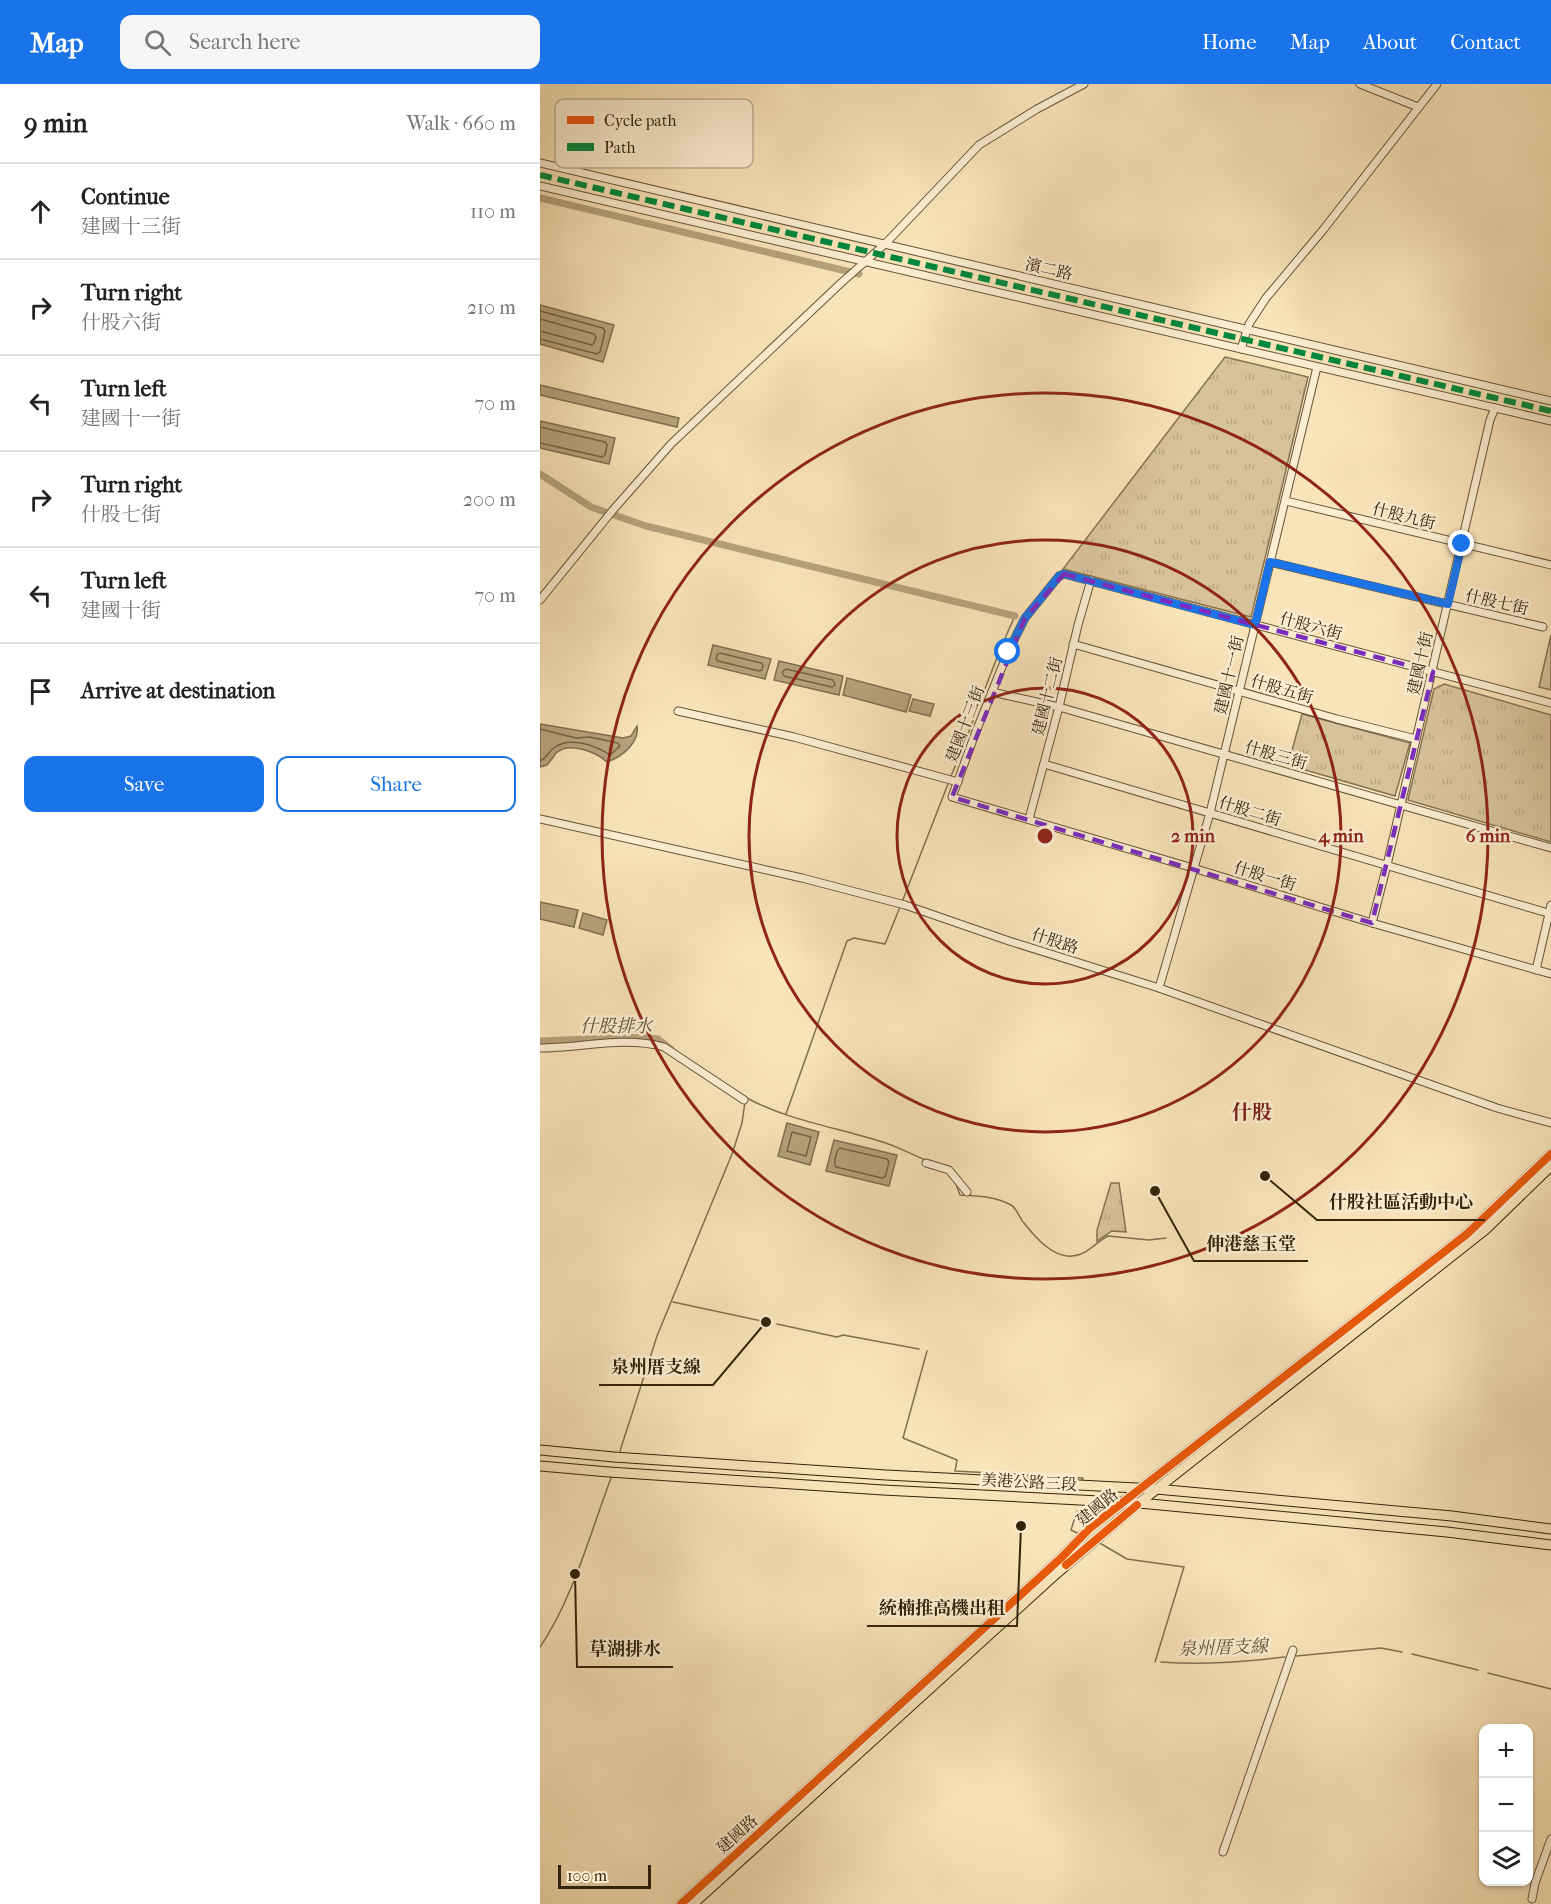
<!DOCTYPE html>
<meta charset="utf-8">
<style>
:root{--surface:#fff;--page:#f6f6f6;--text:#222;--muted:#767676;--line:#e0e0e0;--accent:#1a73e8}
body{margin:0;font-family:"IM FELL French Canon","Noto Serif TC",serif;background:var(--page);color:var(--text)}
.controls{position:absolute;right:18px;bottom:18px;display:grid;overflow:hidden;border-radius:12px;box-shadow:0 2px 4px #0004}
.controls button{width:54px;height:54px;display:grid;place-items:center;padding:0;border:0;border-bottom:2px solid var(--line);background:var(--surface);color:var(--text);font:30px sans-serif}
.scale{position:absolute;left:18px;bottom:15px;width:93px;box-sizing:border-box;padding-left:6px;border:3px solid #34230b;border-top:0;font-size:16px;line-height:21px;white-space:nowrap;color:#34230b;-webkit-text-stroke:4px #fbedd1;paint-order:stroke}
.stop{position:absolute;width:18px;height:18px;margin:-14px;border:4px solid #1a73e8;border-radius:50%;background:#fff}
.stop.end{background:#1a73e8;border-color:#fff;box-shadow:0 2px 6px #0008}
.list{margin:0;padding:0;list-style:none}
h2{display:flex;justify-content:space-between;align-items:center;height:78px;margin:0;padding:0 24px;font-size:26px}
h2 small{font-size:20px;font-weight:400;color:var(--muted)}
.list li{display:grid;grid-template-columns:39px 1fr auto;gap:18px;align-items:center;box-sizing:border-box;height:96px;padding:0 24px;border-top:2px solid var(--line)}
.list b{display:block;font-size:22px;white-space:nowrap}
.list p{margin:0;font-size:20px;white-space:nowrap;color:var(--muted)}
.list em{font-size:20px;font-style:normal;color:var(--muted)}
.actions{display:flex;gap:12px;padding:18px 24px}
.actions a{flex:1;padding:14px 0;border:2px solid var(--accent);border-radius:12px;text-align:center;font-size:21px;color:var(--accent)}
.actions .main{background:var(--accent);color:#fff}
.icon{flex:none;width:33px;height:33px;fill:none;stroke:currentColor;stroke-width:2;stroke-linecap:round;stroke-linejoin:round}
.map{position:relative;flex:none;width:1011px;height:1820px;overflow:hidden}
header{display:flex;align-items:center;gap:36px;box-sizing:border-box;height:84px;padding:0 30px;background:var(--accent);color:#fff}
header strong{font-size:28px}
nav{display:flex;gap:33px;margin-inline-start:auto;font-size:21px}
.search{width:420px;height:54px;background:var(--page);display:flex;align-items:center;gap:15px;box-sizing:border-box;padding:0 21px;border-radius:12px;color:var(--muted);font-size:22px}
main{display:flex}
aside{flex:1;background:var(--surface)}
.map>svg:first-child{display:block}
</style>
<header>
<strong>Map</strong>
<div class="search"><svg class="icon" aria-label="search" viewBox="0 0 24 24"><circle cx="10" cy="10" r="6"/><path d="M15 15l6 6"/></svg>Search here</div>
<nav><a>Home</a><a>Map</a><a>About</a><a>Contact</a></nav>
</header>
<main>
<aside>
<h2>9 min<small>Walk · 660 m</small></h2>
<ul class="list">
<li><svg class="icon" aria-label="ahead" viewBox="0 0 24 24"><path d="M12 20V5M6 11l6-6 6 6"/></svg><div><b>Continue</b><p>建國十三街</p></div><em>110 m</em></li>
<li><svg class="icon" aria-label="right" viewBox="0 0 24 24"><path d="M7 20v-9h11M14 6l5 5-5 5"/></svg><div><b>Turn right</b><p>什股六街</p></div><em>210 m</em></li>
<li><svg class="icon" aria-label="left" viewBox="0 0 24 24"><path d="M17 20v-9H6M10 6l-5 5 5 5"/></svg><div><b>Turn left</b><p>建國十一街</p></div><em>70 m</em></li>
<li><svg class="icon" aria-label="right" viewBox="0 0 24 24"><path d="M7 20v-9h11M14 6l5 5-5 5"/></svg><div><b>Turn right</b><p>什股七街</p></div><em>200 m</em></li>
<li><svg class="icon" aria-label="left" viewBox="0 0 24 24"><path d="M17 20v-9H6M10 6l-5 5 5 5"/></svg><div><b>Turn left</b><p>建國十街</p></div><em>70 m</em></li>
<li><svg class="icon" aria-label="arrive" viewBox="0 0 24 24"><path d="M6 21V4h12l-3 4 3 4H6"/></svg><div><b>Arrive at destination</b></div></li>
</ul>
<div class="actions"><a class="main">Save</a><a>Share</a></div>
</aside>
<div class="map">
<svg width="1011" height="1820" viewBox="0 0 1011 1820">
<defs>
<pattern id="grass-tufts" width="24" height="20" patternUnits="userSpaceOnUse" patternTransform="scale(1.5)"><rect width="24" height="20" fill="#d8c29b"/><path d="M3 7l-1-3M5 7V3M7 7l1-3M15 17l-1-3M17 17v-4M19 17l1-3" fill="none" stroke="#baa684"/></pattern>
</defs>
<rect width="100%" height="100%" fill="#f9e3b8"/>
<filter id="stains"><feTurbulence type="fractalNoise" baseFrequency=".00333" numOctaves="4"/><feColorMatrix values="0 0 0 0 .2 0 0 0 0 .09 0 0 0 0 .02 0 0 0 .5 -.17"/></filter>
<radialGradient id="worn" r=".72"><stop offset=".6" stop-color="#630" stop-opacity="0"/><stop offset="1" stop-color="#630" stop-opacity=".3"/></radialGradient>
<g fill="url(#grass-tufts)" stroke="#867253" stroke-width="1.5">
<polygon points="685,273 768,293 711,533 523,485"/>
<polygon points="1011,551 1011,606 999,603"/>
<polygon points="904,600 1011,631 1011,758 868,716 894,605"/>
<polygon points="762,630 870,659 855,712 748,681"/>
<polygon points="571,1099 579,1099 586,1148 572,1147 557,1157 557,1146"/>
</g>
<g fill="#b6a27d" stroke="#826f4f" stroke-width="1.5">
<polygon points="0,221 74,241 63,278 0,260"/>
<polygon points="0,301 139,334 137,343 0,311"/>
<polygon points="0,337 75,354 69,380 0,364"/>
<polygon points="173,561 231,575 225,595 168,581"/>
<polygon points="239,577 303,592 299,611 234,596"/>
<polygon points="307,594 371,611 366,628 303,611"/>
<polygon points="373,615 394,620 390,632 369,627"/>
<path d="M0 640 83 654 91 652 97 642C100 658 82 673 67 678 56 668 29 657 16 669 13 673 10 678 7 681L0 683Z"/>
<polygon points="0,818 38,826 34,843 0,835"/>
<polygon points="43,829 67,836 63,851 39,844"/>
<polygon points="247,1039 279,1048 270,1081 238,1072"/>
<polygon points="294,1056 357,1071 349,1102 286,1087"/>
</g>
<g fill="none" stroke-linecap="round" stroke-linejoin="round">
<g stroke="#756244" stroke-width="1.5">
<polyline points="0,227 63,244 65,247 60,268 57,270 0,255"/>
<polyline points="0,235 54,250 56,253 54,259 52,261 0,247"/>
<polyline points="0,343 65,358 67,361 65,371 62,373 0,359"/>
<polygon points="180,569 221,579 223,581 222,586 219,587 178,577 176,575 177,571"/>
<polygon points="246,585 293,596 295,601 292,603 244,592 242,588"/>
<path d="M0 645 36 654 50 653 78 659 80 662 70 671C55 661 29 652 14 664 8 668 7 674 0 677"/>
<polygon points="252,1048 271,1053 266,1072 247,1067"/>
<path d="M300 1064 347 1075 349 1078 345 1093 342 1094 296 1083C293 1079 296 1067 300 1064Z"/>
</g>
<g stroke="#826f4f" stroke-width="1.5">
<path d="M411 692C434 640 450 584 475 532"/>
<polyline points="362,818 408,700"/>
<path d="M207 1014C247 1036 295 1043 339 1057 355 1061 370 1070 386 1076"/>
<polyline points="246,1030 307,857 314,854 345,860 360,823"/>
<path d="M415 1097 420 1111C437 1112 455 1112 471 1121 477 1124 479 1134 484 1139 495 1153 513 1174 532 1172 548 1171 557 1157 568 1152L609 1156 626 1154"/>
<polyline points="133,1218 226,1238"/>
<polyline points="237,1240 297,1253 303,1251 379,1265"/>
<polyline points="387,1267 363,1354 417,1376 415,1387 543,1394 542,1396"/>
<polyline points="80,1367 117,1252 192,1070 202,1039 205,1018"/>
<polyline points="537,1427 531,1446 539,1450"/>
<polyline points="558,1458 587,1475 644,1483 615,1578"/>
<path d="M0 1563C32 1517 51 1447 71 1394"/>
<polyline points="872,1570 938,1586"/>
<polyline points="756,1572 841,1564 862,1568"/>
<path d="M621 1578C665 1581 701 1578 745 1573"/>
<polyline points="948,1589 1011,1605"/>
</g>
<g stroke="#b6a27d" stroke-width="7">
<polyline points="0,114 319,190"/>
<polyline points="0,390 51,423 106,442 475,532"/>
<polyline points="0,957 98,953 118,955 131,965"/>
</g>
<defs>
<g id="minor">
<polyline points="820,0 878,23"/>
<polyline points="0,79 1011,317"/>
<polyline points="0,102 1011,337"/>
<polyline points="701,265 709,240 726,214 783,146 897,0"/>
<polyline points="746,417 1011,481"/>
<polyline points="730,478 1003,543"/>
<polyline points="0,516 73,426 131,360 301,199 345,160 439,61 497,25 544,0"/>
<polyline points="533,560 797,635 876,655"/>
<polyline points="452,608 519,623 1011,764"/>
<polyline points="1011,619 524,490 519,492 485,534 468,568 435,650 412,713 653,784 832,839 1011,890"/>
<polyline points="138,627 254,653 418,698"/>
<polyline points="504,680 1011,830"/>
<polyline points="0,735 262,794 365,821 469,857 619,904 957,1024 1011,1039"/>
<polyline points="489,735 519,623 538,541 551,496"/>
<polyline points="832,839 847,781 950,336 955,324"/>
<polyline points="996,886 1011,821"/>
<polyline points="619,904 670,729 777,283"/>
<path d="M0 964C40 964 84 952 124 963L204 1016"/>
<polyline points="386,1079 409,1086 427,1108"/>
<polyline points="683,1768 753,1566"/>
<polyline points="992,1815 995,1799 1011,1755"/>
</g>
<g id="major">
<polyline points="0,1366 74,1373 346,1391 616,1405 912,1432 1011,1445"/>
<polyline points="0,1382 69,1388 343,1406 599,1419 907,1448 1011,1461"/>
<polyline points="141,1820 521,1474 550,1444 927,1150 1011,1070"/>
<polyline points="153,1820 516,1490 599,1419 945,1146 1011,1082"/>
</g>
</defs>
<use href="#minor" stroke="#655336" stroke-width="9"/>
<use href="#major" stroke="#34230b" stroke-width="11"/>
<use href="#minor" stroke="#fbedd1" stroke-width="7"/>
<use href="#major" stroke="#f9e3b8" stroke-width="9"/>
<polyline stroke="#00873e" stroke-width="6" stroke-dasharray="12 6" stroke-linecap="butt" points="0,91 1011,327"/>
<defs>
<g id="cycleway">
<polyline points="526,1481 597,1421"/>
<polyline points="141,1820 521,1474 550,1444 927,1150 1011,1070"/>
</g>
</defs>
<use href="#cycleway" stroke="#fbedd1" stroke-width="11"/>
<use href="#cycleway" stroke="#e8590c" stroke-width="8"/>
</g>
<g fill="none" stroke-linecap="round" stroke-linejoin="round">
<polyline stroke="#1a73e8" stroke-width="8" points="468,568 485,534 519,492 524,490 715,541 730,478 908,520 922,460"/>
</g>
<path fill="none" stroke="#7b2cbf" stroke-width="4.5" stroke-dasharray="12 8" stroke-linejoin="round" d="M524 490 893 588 832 839 412 713 485 534Z"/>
<g fill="none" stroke="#8f2418" stroke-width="3">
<circle cx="505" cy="752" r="148"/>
<circle cx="505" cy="752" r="296"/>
<circle cx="505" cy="752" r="443"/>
</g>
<g text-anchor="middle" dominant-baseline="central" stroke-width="5" stroke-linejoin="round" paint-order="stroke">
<g font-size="16" fill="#34230b" stroke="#fbedd1">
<text transform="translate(509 185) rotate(13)">濱二路</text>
<text transform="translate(864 432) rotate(14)">什股九街</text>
<text transform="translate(957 518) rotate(13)">什股七街</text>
<text transform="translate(771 542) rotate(15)">什股六街</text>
<text transform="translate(880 579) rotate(-77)">建國十街</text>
<text transform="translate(689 591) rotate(-77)">建國十一街</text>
<text transform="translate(742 605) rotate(16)">什股五街</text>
<text transform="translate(507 612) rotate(-76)">建國十二街</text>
<text transform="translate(425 640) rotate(-69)">建國十三街</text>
<text transform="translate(736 671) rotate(16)">什股三街</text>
<text transform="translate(710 727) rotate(17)">什股二街</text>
<text transform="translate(725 792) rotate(17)">什股一街</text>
<text transform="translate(515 857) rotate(18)">什股路</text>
<text transform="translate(489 1398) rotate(3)">美港公路三段</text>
<text transform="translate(557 1423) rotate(-39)">建國路</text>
<text transform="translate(197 1750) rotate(-42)">建國路</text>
</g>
<g font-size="18" font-style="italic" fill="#624f33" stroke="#fbedd1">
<text x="76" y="942">什股排水</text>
<text transform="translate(683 1564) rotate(-2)">泉州厝支線</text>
</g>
<g font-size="20" font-weight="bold" fill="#7a1f14" stroke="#fbedd1">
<text x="712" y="1028">什股</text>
</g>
</g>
<rect x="15" y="15" width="198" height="69" rx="9" fill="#fbedd1" stroke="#bfb096" stroke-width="1.5"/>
<rect x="27" y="32" width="27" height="8" fill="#e8590c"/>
<rect x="27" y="59" width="27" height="8" fill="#00873e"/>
<g font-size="16" fill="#34230b">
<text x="64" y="42">Cycle path</text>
<text x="64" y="69">Path</text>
</g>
<circle cx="505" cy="752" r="9" fill="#8f2418" stroke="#fbedd1" stroke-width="3"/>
<g font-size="18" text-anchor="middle" font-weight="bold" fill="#8f2418" stroke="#fbedd1" stroke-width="5" stroke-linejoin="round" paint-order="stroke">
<text x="653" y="758">2 min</text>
<text x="801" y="758">4 min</text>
<text x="948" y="758">6 min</text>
</g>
<path fill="none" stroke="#34230b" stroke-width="2" d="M725 1092L777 1136H945M615 1107L654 1177H768M226 1238L173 1301H59M481 1442L477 1542H327M35 1490L37 1583H133"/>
<g fill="#34230b" stroke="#fbedd1" stroke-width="2">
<circle cx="725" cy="1092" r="6"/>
<circle cx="615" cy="1107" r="6"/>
<circle cx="226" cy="1238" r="6"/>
<circle cx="481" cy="1442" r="6"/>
<circle cx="35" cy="1490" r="6"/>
</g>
<g font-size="18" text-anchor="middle" font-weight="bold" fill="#34230b" stroke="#fbedd1" stroke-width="5" stroke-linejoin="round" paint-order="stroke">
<text x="861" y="1124">什股社區活動中心</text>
<text x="711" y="1166">伸港慈玉堂</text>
<text x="116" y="1289">泉州厝支線</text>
<text x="402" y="1530">統楠推高機出租</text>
<text x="85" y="1571">草湖排水</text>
</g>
<rect width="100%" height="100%" filter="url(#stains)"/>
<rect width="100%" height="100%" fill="url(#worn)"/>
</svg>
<div class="controls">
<button>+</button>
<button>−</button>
<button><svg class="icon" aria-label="layers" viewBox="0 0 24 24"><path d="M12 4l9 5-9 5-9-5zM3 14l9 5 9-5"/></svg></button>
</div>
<div class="scale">100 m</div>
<div class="stop" style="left:468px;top:568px"></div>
<div class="stop end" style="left:922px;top:460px"></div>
</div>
</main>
